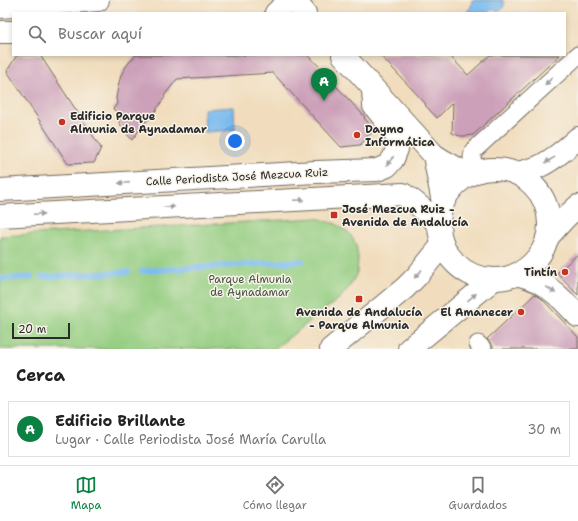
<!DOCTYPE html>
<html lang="es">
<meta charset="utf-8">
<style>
:root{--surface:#fff;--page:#f6f6f6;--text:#222;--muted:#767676;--line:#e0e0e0;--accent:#0b8043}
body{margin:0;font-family:"Shantell Sans",sans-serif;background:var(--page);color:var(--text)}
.scale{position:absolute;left:12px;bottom:10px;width:58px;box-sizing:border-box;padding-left:4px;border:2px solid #2b2b2b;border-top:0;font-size:11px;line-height:14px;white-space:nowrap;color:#2b2b2b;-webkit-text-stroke:3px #f7f3e8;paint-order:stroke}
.you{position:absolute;left:235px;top:141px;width:14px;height:14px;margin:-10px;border:3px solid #fff;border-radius:50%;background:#1a73e8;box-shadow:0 0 0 6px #1a73e833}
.badge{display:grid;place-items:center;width:26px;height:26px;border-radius:50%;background:var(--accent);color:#fff;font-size:13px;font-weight:700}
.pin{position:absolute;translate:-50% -33px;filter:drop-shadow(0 1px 2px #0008)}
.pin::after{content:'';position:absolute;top:21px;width:14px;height:12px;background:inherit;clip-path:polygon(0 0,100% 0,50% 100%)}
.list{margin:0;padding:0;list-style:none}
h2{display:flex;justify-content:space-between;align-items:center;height:52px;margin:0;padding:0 16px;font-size:17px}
h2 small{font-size:13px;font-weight:400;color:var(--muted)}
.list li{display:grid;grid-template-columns:26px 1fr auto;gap:12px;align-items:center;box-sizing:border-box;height:56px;margin:0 8px 8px;padding:0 8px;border:1px solid var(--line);border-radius:0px}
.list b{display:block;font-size:15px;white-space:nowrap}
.list p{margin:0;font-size:13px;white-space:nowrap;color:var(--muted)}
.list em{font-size:13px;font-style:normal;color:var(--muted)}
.icon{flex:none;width:22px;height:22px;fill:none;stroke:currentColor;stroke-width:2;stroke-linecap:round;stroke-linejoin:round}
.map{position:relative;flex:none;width:578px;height:349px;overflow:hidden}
.search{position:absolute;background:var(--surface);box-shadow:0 2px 6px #0003;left:12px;right:12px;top:12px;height:44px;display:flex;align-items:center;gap:10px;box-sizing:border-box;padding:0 14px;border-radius:0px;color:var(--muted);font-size:15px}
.sheet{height:116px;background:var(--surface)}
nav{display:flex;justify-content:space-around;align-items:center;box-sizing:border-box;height:56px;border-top:1px solid var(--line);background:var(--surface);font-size:11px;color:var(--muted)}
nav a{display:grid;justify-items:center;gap:2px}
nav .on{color:var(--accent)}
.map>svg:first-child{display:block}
</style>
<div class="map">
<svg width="578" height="349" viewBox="0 0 578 349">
<rect width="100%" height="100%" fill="#f7f3e8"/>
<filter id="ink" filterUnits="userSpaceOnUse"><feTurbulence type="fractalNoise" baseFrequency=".025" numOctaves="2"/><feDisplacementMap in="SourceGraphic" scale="8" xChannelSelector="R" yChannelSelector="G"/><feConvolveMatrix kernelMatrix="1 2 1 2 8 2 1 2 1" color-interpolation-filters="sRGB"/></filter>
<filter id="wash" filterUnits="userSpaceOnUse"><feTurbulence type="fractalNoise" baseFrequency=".012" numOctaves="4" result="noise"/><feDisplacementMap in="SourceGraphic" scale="16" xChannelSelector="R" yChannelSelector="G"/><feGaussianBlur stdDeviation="0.9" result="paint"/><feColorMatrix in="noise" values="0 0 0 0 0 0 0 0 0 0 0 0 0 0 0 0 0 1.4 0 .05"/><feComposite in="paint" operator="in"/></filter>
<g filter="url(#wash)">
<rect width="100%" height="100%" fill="#f1ddbd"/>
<polygon fill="#95ce82" stroke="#607c56" points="317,218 336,224 349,233 356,244 358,258 357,273 350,286 340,298 274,349 0,349 0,236"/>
<g fill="#7bbbef" stroke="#53738d">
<path d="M472 0H503C507 8 499 14 492 9L488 13H469L467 11 471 7Z"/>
<polygon points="234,107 235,130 205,132 204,109"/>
</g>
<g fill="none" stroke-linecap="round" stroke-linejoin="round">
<g stroke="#7bbbef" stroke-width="6">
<polyline points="142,271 302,261"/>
<polyline points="42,277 128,272"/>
<polyline points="0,279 31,277"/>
</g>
</g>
<g id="blocks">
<g fill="#cca0b9">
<polygon points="17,55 40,55 101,148 94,163 68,164 7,71"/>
<polygon points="136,55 307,55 320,67 322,71 365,117 364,118 375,130 366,137 367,138 360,145 341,147 273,73 177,79 164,96 165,97 154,113 147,121 146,121 132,140 123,129 118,120 121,115 113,109 117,104 116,98 118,87 121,75 127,65"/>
<polygon points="380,55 449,55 468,75 490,55 560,55 473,135 464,136 460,136 452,133 453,102 437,118 425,105 426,104"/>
<polygon points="578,254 578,295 557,273"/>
<polygon points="535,294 542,299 578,337 578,349 493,349 493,346 487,339"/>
</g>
</g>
</g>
<g filter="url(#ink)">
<use href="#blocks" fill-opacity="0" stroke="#70695e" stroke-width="1"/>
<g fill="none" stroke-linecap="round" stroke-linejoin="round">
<defs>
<g id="street">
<polyline points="474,173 472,157 473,151 578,55"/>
<polyline points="478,344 483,349"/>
</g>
<g id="secondary">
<polyline points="0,7 98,0"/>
<polyline points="276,13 291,0"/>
<polyline points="0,32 13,32"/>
<polyline points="0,190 316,172 377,170 387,166 393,159 397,149 397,139 394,131 374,106 373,89"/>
<path d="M0 216 403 194C417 203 428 213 439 225"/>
</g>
<g id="primary">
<polyline points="294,0 305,13"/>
<polyline points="343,55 434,155 442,160 469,175"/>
<polyline points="434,155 443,203"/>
<circle cx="494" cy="224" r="55"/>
<path d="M517 173C523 172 530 170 536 168 552 161 565 150 578 138"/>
<polyline points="547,238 565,218 578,206"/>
<path d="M517 274C523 276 531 278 537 281 554 290 565 302 578 316"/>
<polyline points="331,349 405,288 417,276 443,244"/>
<polyline points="409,349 494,279"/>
</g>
</defs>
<use href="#street" stroke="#70695e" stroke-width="19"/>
<use href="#secondary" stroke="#70695e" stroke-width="24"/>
<use href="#primary" stroke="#70695e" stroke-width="24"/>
<use href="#street" stroke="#fff" stroke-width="17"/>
<use href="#secondary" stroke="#fff" stroke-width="22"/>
<use href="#primary" stroke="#fff" stroke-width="22"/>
</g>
<defs><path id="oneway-solid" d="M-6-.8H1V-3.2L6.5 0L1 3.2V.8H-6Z"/></defs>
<g fill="#a0a0a0">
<use href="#oneway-solid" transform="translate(549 81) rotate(137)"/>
<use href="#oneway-solid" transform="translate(550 160) rotate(149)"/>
<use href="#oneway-solid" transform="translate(390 161) rotate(128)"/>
<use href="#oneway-solid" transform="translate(124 183) rotate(177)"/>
<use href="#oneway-solid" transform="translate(299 200) rotate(-3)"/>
<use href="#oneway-solid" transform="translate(169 207) rotate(-3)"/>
<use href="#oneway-solid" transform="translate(39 214) rotate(-3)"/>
<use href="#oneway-solid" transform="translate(418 274) rotate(132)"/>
<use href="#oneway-solid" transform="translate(551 290) rotate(34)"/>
<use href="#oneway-solid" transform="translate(472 297) rotate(-40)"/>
</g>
</g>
<g fill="#c8321e" stroke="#f7f3e8" stroke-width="1.5">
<circle cx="62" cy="122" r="4"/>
<circle cx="357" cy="135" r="4"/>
<rect x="330" y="211" width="8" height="8" rx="2"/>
<circle cx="565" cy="272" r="4"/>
<rect x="355" y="295" width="8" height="8" rx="2"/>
<circle cx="521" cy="312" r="4"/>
</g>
<g text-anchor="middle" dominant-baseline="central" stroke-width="3" stroke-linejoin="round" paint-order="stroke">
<g font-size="11" font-weight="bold" fill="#2b2b2b" stroke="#f7f3e8" text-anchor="start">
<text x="70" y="116">Edificio Parque<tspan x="70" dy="13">Almunia de Aynadamar</tspan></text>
<text x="365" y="129">Daymo<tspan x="365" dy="13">Informática</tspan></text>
<text x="342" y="209">José Mezcua Ruiz -<tspan x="342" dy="13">Avenida de Andalucía</tspan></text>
<text x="557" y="272" text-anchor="end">Tintín</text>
<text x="359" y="312" text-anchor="middle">Avenida de Andalucía<tspan x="359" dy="13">- Parque Almunia</tspan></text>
<text x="513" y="312" text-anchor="end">El Amanecer</text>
</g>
<g font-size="11" fill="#2b2b2b" stroke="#f7f3e8">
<text transform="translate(237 177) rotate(-3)">Calle Periodista José Mezcua Ruiz</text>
</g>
<g font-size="11" fill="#465441" stroke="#f7f3e8">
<text x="250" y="279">Parque Almunia<tspan x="250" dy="13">de Aynadamar</tspan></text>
</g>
</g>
</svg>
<div class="scale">20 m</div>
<div class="you"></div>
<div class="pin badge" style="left:324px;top:101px">A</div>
<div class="search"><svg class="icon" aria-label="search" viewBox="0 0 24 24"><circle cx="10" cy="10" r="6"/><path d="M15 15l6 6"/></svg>Buscar aquí</div>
</div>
<section class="sheet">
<h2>Cerca<small></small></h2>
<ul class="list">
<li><span class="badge">A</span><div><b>Edificio Brillante</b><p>Lugar · Calle Periodista José María Carulla</p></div><em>30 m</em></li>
</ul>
</section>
<nav>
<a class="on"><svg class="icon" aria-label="map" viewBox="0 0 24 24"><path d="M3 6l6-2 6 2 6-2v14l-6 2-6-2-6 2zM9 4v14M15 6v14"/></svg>Mapa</a>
<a><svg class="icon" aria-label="directions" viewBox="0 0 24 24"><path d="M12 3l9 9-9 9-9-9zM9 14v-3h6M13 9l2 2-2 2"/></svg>Cómo llegar</a>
<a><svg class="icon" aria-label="saved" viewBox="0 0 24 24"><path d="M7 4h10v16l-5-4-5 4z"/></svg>Guardados</a>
</nav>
